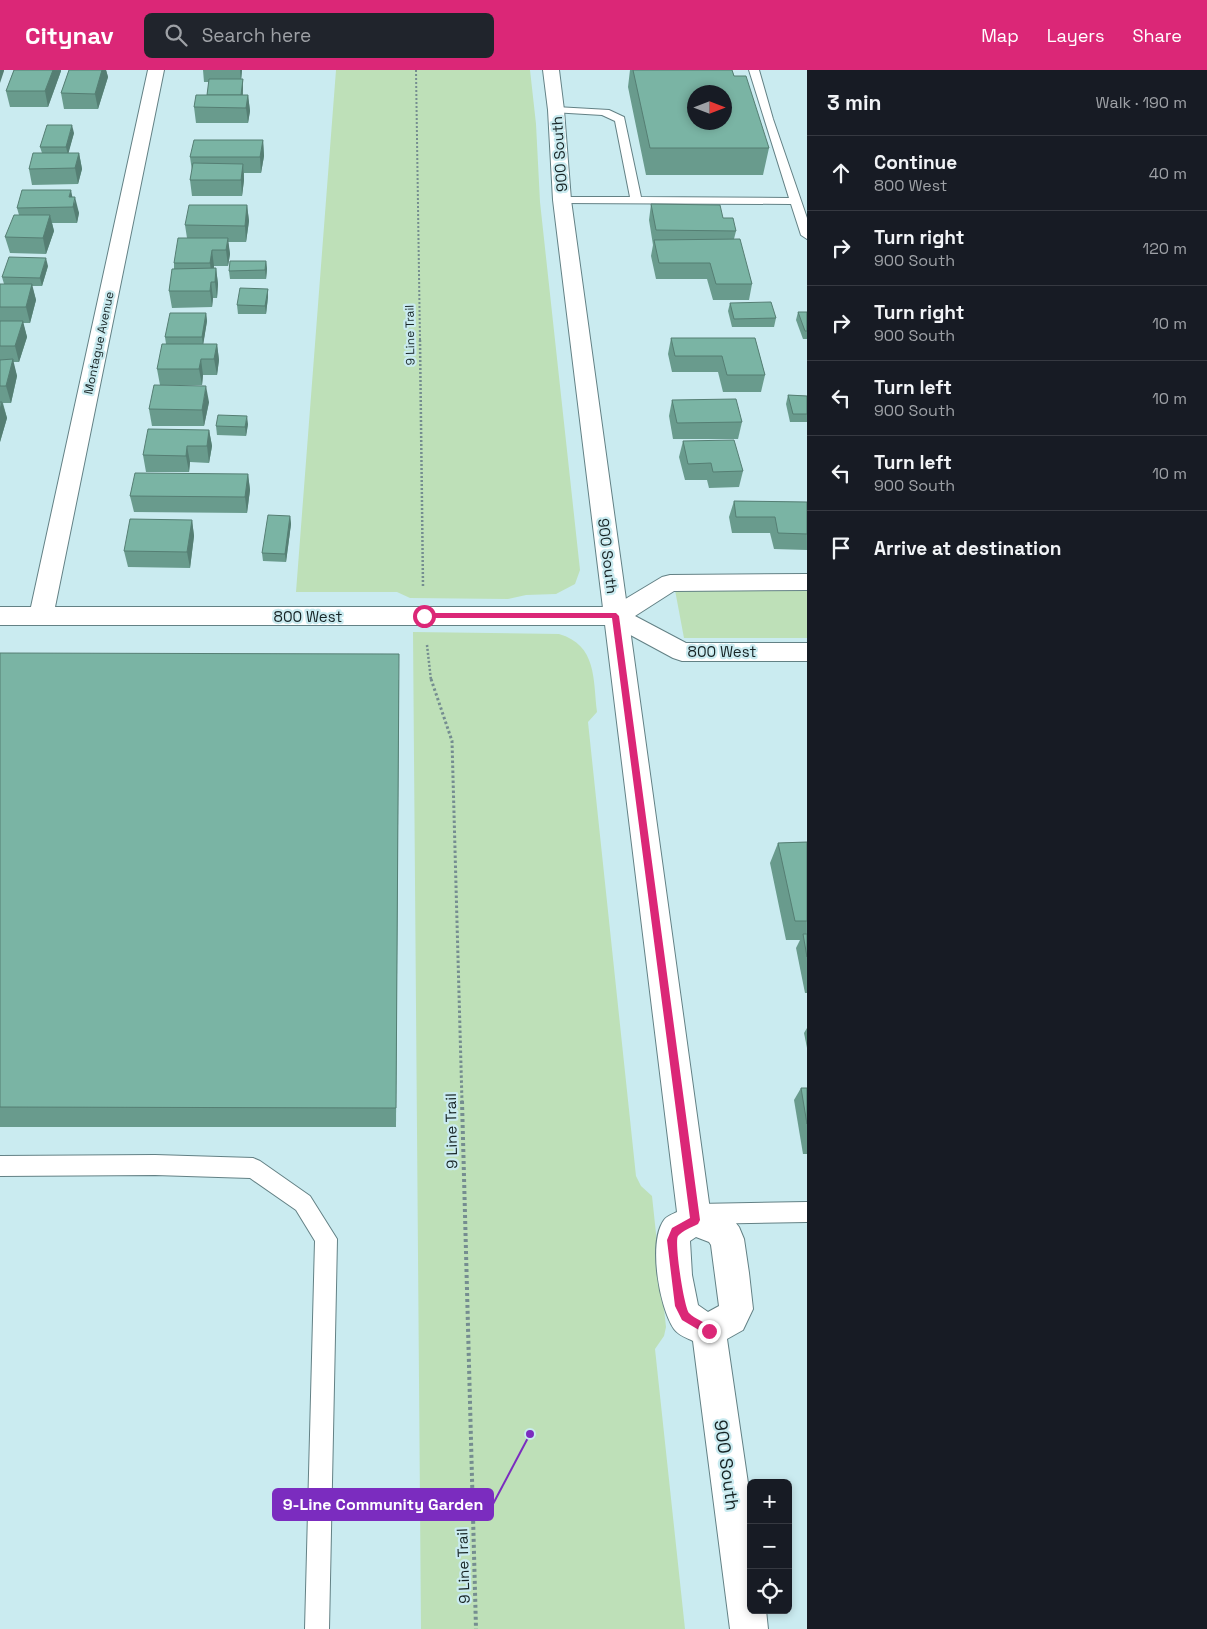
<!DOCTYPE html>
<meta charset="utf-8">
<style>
:root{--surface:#171b24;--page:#20242c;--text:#f1f3f6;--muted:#9ea1a6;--line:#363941;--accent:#db2777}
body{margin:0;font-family:"Space Grotesk",sans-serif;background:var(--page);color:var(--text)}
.controls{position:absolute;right:15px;bottom:15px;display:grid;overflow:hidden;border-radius:8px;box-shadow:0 2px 8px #0003}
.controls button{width:45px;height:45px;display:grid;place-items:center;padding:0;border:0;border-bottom:1px solid var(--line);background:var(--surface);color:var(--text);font:25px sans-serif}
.compass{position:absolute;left:687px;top:15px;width:45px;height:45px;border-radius:50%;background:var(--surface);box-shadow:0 2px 8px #0003;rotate:90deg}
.stop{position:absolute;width:15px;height:15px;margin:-11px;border:4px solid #db2777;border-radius:50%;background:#fff}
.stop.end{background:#db2777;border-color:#fff;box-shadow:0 1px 5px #0008}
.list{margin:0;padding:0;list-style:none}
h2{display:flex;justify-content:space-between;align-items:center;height:65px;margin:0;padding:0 20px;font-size:21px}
h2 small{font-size:16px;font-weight:400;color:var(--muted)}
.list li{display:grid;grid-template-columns:32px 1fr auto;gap:15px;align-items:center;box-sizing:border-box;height:75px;padding:0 20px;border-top:1px solid var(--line)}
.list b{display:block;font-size:19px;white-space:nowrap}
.list p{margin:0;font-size:16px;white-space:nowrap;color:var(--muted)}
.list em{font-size:16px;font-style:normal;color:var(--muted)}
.icon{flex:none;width:28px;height:28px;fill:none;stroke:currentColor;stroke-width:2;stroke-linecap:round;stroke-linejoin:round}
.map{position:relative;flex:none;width:807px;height:1559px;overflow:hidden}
header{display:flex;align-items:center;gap:30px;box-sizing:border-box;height:70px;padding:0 25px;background:var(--accent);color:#fff}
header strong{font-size:24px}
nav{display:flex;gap:28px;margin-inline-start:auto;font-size:18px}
.search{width:350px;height:45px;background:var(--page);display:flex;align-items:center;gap:12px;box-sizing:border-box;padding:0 18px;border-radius:8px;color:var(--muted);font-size:19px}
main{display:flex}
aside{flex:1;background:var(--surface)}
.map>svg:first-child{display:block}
</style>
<header>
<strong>Citynav</strong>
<div class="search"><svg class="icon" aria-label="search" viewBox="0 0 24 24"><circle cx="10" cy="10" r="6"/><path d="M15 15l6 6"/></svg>Search here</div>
<nav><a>Map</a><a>Layers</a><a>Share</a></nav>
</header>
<main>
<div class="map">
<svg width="807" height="1559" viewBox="0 0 807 1559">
<rect width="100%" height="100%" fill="#caebf0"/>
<g fill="#bee0b8">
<polygon points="336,0 530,0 536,54 540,132 580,500 575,514 556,524 526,525 508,529 410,528 397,522 296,522"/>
<polygon points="675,520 807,520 807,568 684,568"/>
<path d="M413 562 559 564C597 575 593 609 597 642L588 652 636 1106 641 1116 652 1126 666 1257 664 1266 655 1279 685 1559H421Z"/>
</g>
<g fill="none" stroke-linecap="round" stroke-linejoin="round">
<defs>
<g id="service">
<polygon points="749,0 759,0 773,49 807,148 807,169 801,165 791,134 562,133 556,130 562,127 630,127 615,51 602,45 552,42 551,40 556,37 609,40 624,47 641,127 789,128"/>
<polygon points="155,1085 253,1088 260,1091 310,1126 337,1169 329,1559 305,1559 315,1171 296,1140 250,1108 155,1105 0,1106 0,1086"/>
<polygon points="807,1132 807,1152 697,1154 690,1151 687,1144 690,1137 697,1134"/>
</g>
<polygon id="minor" points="148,0 164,0 55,537 612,537 662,507 670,505 807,504 807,520 674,521 635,546 686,573 807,573 807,591 682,591 673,588 612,555 0,555 0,537 31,537"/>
<path id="tertiary" d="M543 0H559L564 40 571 130 710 1140 732 1148 739 1157 744 1169 749 1203 753 1239 743 1260 727 1269 751 1434V1540H766L768 1559H730L693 1271C687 1268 678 1265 674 1259 659 1237 648 1172 664 1150 667 1146 673 1144 677 1142L553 130 548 40ZM696 1167 709 1172 711 1175 719 1236 708 1242 698 1235 692 1205 690 1171Z"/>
</defs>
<use href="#service" stroke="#638185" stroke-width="2"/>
<use href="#minor" stroke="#638185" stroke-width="2"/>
<use href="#tertiary" stroke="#638185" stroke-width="2"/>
<polyline stroke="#758d90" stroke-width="2" stroke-dasharray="2 2" stroke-linecap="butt" points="416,0 420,272"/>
<g stroke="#758d90" stroke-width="2.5" stroke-dasharray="2 2" stroke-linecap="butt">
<polyline points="420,270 423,517"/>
<polyline points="427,575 431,610"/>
</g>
<polyline stroke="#758d90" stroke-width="3" stroke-dasharray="2.5 2.5" stroke-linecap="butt" points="431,609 452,671 462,1032"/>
<polyline stroke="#758d90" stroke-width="4" stroke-dasharray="3 3" stroke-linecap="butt" points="462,1031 476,1559"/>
<use href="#service" fill="#fff" fill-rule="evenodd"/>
<use href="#minor" fill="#fff" fill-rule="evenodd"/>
<use href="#tertiary" fill="#fff" fill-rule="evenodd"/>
</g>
<g fill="#699b8d">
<polygon points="14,0 61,0 61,1 48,37 10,37 6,21"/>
<polygon points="69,0 106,0 108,7 98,39 64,39 61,23"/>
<polygon points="203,0 242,0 241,9 243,9 243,25 248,25 250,41 248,53 196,53 194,37 207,25 209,12 204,12"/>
<polygon points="630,0 732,0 734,6 769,78 763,105 646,105 628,17"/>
<polygon points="74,63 68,83 79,83 82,99 78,114 32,115 29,99 42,83 40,77"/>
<polygon points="263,70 264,86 261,103 244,103 244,110 242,126 192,126 190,110 192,101 190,87"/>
<polygon points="72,127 79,143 77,153 52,153 54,161 46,184 10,183 5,167 19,145 17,138"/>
<polygon points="651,134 723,148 736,161 734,169 752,214 749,230 713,230 707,209 656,209 651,186 653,175 649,150"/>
<polygon points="247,135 249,151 246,172 228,172 230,184 228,196 214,196 214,198 216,198 218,214 217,228 213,228 212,237 172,238 169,221 174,199 174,193 187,168 185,155"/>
<polygon points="266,191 267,199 266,209 230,209 229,201"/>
<polygon points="48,196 42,216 32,216 36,230 30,253 23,253 27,267 19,292 13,292 17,306 11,333 3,333 7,348 0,372 0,214 4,214 2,207"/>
<polygon points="268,219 268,227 266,244 238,244 237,235"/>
<polygon points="730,233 776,248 774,257 732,257 728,241"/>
<polygon points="798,242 807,242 807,269 803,269 796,250"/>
<polygon points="206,243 207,251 203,274 217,274 219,290 217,305 203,305 202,315 160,315 157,299 166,274 165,267"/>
<polygon points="671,268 755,268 765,305 761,322 723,322 718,302 672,302 668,284"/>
<polygon points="788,325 807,326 807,352 790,352 786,334"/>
<polygon points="672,330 742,352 738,369 673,369 669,346"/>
<polygon points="209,332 204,356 152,356 149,339"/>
<polygon points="248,354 246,366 217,365 216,356"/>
<polygon points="209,360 212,376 209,393 190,392 189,402 146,402 143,385"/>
<polygon points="683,371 743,401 739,417 709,418 707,410 685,410 679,387"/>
<polygon points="248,404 250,420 247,443 134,442 130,426"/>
<polygon points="734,431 807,432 807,480 774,479 770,463 732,463 729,447"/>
<polygon points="290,446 291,454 286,492 263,491 262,483"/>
<polygon points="192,450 194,466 190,498 128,497 124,481"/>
<polygon points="0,583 399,610 396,1057 0,1057"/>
<polygon points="807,772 807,923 805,923 796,878 800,870 786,870 770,793 778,773"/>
<polygon points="807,958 807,978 804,963"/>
<polygon points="801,1018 807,1018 807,1084 803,1084 794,1030"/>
</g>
<g fill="#557e73">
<polygon points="0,0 4,0 4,1 0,13"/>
<polygon points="53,0 61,0 61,1 48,37 45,21"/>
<polygon points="102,0 106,0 108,7 98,39 95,24"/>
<polygon points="240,0 242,0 241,12"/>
<polygon points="243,9 243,17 242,33 241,25"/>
<polygon points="248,25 250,41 248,53 246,38"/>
<polygon points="72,55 74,63 68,85 66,77"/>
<polygon points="263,70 264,86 261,103 260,87"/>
<polygon points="79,83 82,99 78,114 75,98"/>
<polygon points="243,94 244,110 242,126 241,110"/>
<polygon points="71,120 74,135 75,127 79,143 77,153 73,137 69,127"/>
<polygon points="247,135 249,151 246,172 245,156"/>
<polygon points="50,145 54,161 46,184 43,168"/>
<polygon points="228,168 230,184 228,196 226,180"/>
<polygon points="212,180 214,196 212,209 210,193"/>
<polygon points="46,188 48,196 42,216 40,208"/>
<polygon points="266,191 267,199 266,209 265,200"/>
<polygon points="216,198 218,214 217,228 215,212"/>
<polygon points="211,212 213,228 212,237 210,221"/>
<polygon points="32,214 36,230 30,253 26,237"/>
<polygon points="268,219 268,227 266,244 265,236"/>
<polygon points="206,243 207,251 203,276 202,267"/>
<polygon points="23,251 27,267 19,292 15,276"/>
<polygon points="217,274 219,290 217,305 214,289"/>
<polygon points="13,289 17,306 11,333 6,316"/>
<polygon points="201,289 203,305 202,315 199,299"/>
<polygon points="206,316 209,332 204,356 202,340"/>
<polygon points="2,332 7,348 0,372 0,340"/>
<polygon points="247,346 248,354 246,366 245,357"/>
<polygon points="209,360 212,376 209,393 207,376"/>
<polygon points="187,376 190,392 189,402 186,386"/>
<polygon points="248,404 250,420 247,443 245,427"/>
<polygon points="290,446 291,454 286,492 285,484"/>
<polygon points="192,450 194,466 190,498 187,482"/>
</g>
<g fill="#7ab4a4" stroke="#557e73" fill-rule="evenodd">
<polygon points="14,0 53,0 45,21 6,21"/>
<polygon points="69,0 102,0 95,24 61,23"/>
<path d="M633 0H732L734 6H746L769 78H650ZM694 22H724V52H694Z"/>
<polygon points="209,9 243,9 241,25 207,25"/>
<polygon points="196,25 248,25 246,38 194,37"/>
<polygon points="47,55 72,55 66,77 40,77"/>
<polygon points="194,70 263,70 260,87 190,87"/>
<polygon points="33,83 79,83 75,98 29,99"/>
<polygon points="193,93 243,94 241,110 190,110"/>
<polygon points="22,120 71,120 69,127 75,127 73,137 17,138"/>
<polygon points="651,134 720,135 723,148 733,148 736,161 656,160"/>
<polygon points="189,135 247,135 245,156 185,155"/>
<polygon points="14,145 50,145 43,168 5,167"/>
<polygon points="178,168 228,168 226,180 212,180 210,193 174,193"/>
<polygon points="740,169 752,214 716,214 710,193 659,193 654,170"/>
<polygon points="9,187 46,188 40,208 2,207"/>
<polygon points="230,191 266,191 265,200 229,201"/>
<polygon points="216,198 215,212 211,212 210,221 169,221 172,199"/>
<polygon points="0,214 32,214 26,237 0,237"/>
<polygon points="240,218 268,219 265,236 237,235"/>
<polygon points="771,232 776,248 734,249 730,233"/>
<polygon points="798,242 807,242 807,261 805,261"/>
<polygon points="170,243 206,243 202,267 165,267"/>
<polygon points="0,251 23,251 15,276 0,276"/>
<polygon points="671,268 755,268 765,305 727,305 722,286 675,286"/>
<polygon points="162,274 217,274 214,289 201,289 199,299 157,299"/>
<polygon points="13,289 6,316 0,316 0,290"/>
<polygon points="154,315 206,316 202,340 149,339"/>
<polygon points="788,325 807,326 807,344 793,344"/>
<polygon points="736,329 742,352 677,353 672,330"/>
<polygon points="0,332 2,332 0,340"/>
<polygon points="218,345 247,346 245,357 216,356"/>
<polygon points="148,359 209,360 207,376 187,376 186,386 143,385"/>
<polygon points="734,370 743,401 713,402 711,393 688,394 683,371"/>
<polygon points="135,403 248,404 245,427 130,426"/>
<polygon points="734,431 807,432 807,464 778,463 775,447 736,447"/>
<polygon points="268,445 290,446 285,484 262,483"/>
<polygon points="130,449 192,450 187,482 124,481"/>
<polygon points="0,583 399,584 396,1038 0,1037"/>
<polygon points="807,772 807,851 795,851 778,773"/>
<polygon points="803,864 807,864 807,887"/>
<polygon points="801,1018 807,1018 807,1054"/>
</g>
<path fill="#db2777" d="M424 543H616L619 546 700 1150 698 1154C692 1157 682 1161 678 1166 674 1172 684 1237 689 1243 695 1249 706 1253 713 1257V1265L709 1266 682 1250 675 1236 667 1170 672 1158 690 1148 612 548H424L420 546Z"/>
<g text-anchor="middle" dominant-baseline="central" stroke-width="4.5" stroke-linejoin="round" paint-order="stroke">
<g font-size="12" fill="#172425" stroke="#caebf0">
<text transform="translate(410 265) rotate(-91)">9 Line Trail</text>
<text transform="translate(99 273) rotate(-78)">Montague Avenue</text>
</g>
<g font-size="15" fill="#172425" stroke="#caebf0">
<text transform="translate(559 84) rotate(-94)">900 South</text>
<text transform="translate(608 486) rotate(83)">900 South</text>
<text x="308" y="546">800 West</text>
<text x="722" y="581">800 West</text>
<text transform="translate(451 1061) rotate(-91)">9 Line Trail</text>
<text transform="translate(463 1496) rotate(-92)">9 Line Trail</text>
</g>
<g font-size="18" fill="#172425" stroke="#caebf0">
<text transform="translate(727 1395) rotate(82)">900 South</text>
</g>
</g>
<path fill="none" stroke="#7b2cbf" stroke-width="2" d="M530 1364L493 1434"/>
<circle fill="#7b2cbf" stroke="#caebf0" stroke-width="2" cx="530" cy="1364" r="5"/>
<rect fill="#7b2cbf" stroke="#7b2cbf" stroke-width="2" x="273" y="1419" width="220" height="31" rx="5"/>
<g font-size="16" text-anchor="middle" font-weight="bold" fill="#fff">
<text x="383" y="1440">9-Line Community Garden</text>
</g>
</svg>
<div class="controls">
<button>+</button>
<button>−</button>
<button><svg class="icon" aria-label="locate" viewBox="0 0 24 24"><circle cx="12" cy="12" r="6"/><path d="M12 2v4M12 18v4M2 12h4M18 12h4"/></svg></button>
</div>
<svg class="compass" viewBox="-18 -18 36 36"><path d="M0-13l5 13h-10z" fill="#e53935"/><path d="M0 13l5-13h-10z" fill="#9ea1a6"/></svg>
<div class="stop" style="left:424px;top:546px"></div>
<div class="stop end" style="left:709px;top:1261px"></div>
</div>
<aside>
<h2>3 min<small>Walk · 190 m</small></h2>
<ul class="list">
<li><svg class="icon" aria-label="ahead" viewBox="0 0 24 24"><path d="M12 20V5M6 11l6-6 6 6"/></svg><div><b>Continue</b><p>800 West</p></div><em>40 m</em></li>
<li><svg class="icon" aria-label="right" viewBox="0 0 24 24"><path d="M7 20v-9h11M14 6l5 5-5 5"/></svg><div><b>Turn right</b><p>900 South</p></div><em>120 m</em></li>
<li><svg class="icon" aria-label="right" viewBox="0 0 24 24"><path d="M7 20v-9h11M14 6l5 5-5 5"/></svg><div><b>Turn right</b><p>900 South</p></div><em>10 m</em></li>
<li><svg class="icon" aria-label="left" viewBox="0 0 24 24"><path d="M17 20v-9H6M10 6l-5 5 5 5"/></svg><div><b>Turn left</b><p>900 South</p></div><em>10 m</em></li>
<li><svg class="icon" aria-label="left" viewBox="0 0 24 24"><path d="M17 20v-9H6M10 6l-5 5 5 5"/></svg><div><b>Turn left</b><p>900 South</p></div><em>10 m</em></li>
<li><svg class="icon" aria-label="arrive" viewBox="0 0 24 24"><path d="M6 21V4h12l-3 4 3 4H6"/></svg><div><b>Arrive at destination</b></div></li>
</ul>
</aside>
</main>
